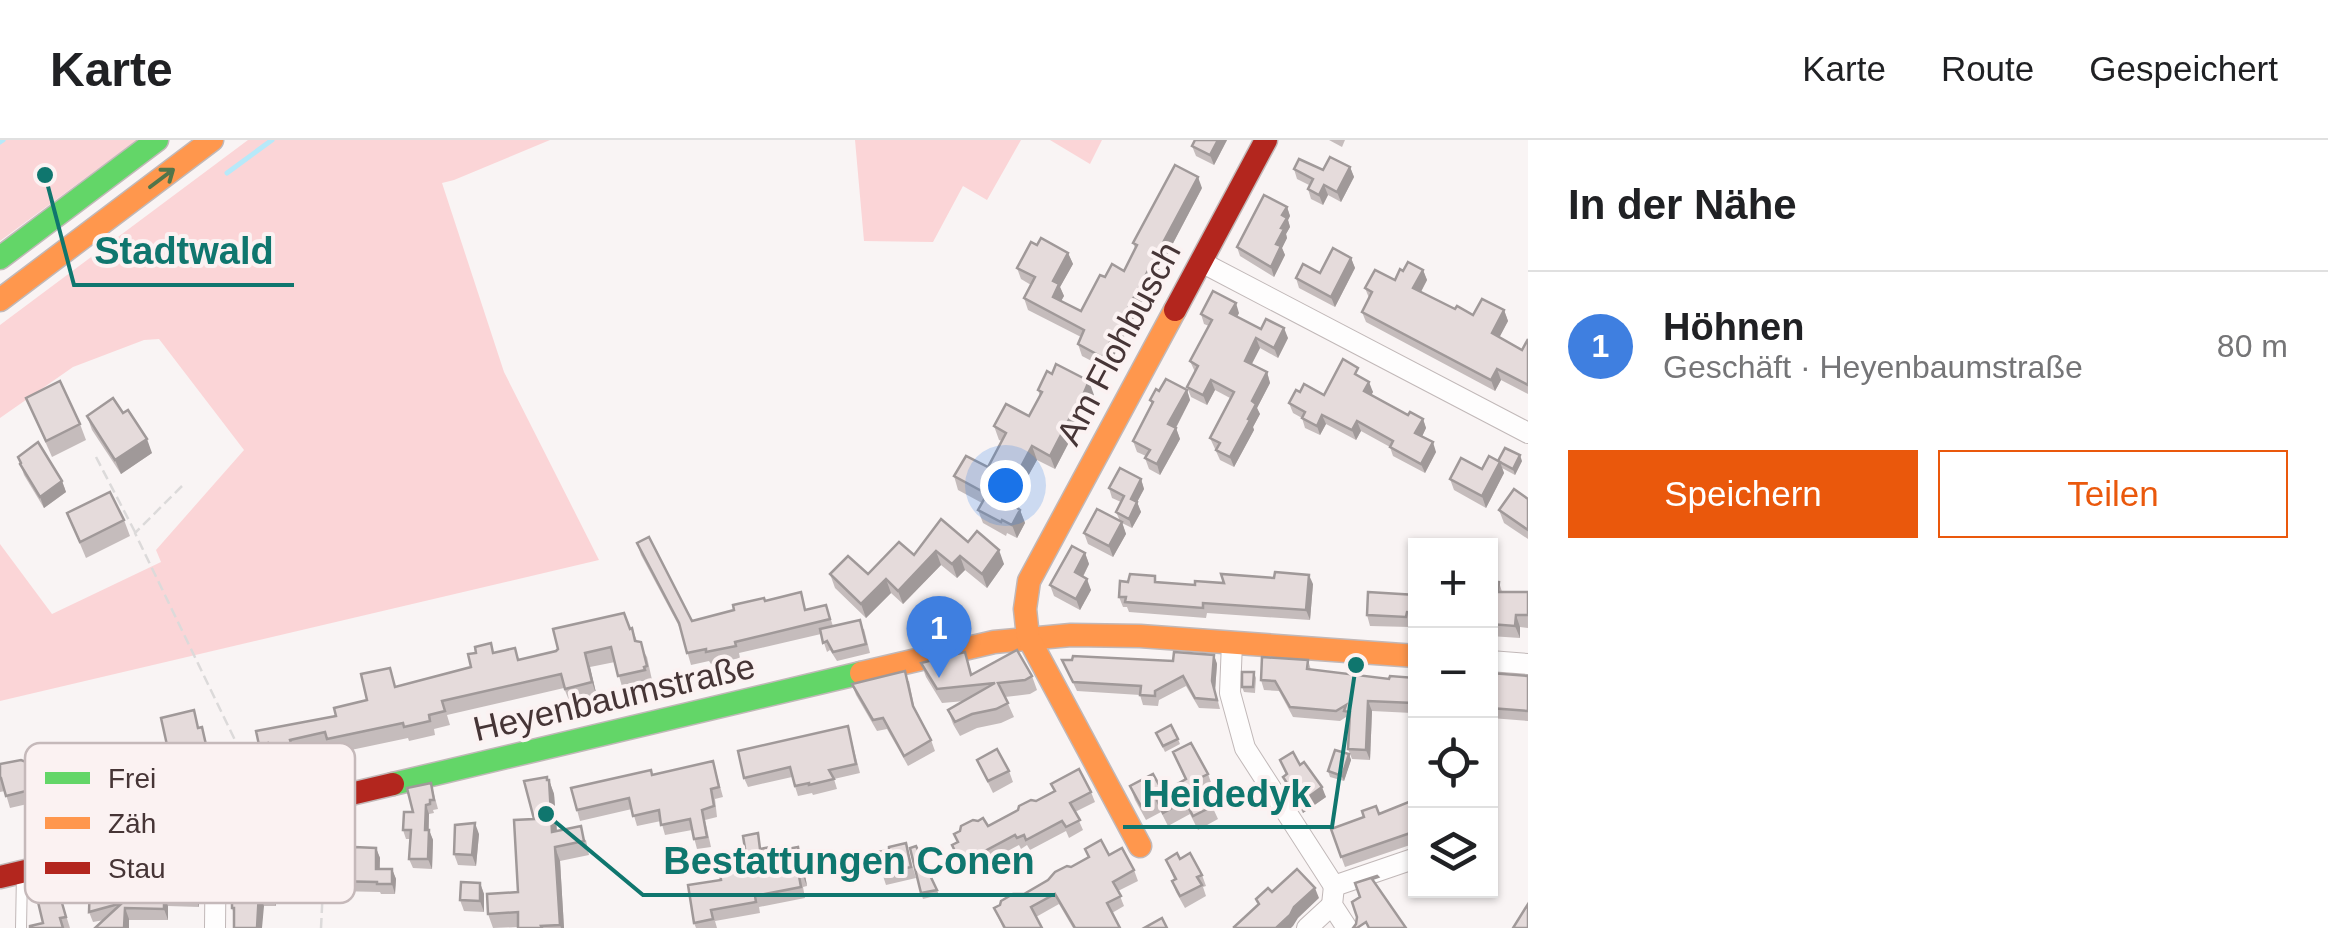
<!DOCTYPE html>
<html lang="de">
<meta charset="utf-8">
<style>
:root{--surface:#fff;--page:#f6f6f6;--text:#202124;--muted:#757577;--line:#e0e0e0;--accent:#ea580c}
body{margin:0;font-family:Helvetica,sans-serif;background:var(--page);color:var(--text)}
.controls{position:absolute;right:30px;bottom:30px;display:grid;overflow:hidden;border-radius:0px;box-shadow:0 2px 8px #0004}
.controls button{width:90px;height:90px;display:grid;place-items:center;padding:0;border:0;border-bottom:2px solid var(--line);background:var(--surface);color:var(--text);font:50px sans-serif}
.you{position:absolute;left:1005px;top:345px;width:35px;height:35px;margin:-25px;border:8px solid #fff;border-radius:50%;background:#1a73e8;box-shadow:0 0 0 15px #1a73e833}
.badge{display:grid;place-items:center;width:65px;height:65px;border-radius:50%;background:var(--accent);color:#fff;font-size:32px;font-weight:700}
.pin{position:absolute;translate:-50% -82px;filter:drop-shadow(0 2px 5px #0008)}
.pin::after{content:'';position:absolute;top:52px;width:35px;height:30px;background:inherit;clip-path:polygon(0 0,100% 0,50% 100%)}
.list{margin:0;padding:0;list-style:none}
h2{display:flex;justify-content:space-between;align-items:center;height:130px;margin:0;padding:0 40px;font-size:42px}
h2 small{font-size:32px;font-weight:400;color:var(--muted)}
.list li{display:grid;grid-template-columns:65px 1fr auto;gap:30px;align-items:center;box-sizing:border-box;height:150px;padding:0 40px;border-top:2px solid var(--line)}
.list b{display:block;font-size:38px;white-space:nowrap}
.list p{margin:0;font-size:32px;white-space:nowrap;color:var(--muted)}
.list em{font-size:32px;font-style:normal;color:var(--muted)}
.actions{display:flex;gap:20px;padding:30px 40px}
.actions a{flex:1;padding:22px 0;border:2px solid var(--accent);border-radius:0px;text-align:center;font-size:35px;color:var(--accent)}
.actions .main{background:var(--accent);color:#fff}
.icon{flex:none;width:55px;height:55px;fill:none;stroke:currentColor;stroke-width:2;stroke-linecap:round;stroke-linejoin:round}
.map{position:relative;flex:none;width:1528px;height:788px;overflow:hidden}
header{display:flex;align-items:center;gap:60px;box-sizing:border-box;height:140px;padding:0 50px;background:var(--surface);border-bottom:2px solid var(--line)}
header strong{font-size:48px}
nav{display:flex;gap:55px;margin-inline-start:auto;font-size:35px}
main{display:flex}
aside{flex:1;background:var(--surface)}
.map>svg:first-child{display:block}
</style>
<header>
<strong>Karte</strong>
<nav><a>Karte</a><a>Route</a><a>Gespeichert</a></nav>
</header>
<main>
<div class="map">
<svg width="1528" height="788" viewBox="0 0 1528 788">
<rect width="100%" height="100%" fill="#f9f4f4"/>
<g fill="#fbd5d7">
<polygon points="0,0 137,0 0,101"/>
<polygon points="248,0 550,0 454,40 442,43 504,232 599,420 0,561 0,404 52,474 161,422 156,410 244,310 159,199 144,200 73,227 0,278 0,185"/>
<polygon points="855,0 1021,0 987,60 963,46 933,102 864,101"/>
<polygon points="1050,0 1102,0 1090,24"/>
</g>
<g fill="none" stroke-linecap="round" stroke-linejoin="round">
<g stroke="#b7e9f9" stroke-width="5">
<polyline points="0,2 3,0"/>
<polyline points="227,33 272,0"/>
</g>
<defs>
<polyline id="lane" points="21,788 22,733"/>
<g id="street">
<polyline points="1201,122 1528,293"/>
<polyline points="1232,502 1230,553 1245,608 1334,746 1416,718"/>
<polyline points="1490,521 1528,524"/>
<polyline points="1334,746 1332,765 1347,788"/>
<polyline points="215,788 216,685"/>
<polyline points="1307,788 1332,765"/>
</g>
<g id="fast">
<polyline points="0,118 157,0"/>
<polyline points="393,644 861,533"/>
</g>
<g id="slow">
<polyline points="0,160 212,0"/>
<polyline points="861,533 994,502 1071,495 1140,496 1416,516"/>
<polyline points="1140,706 1028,497 1025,469 1029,441 1175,170"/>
</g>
<g id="jam">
<polyline points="1175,170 1266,0"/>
<polyline points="0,737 393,644"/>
</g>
</defs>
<use href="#lane" stroke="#c1b8b8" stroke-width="12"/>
<use href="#street" stroke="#c1b8b8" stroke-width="22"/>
<use href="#fast" stroke="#c1b8b8" stroke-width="25"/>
<use href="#slow" stroke="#c1b8b8" stroke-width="25"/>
<use href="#jam" stroke="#c1b8b8" stroke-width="25"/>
<g stroke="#dcdada" stroke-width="2.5" stroke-dasharray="10 5" stroke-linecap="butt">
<polyline points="96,317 135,392"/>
<polyline points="182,346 135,393 261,654"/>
<polyline points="321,788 326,685"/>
</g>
<use href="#lane" stroke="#fefdfd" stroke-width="10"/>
<use href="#street" stroke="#fefdfd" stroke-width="20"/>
<use href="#fast" stroke="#63d668" stroke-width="22"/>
<use href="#slow" stroke="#ff974d" stroke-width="22"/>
<use href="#jam" stroke="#b3261e" stroke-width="22"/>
</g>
<g fill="#c5bcbc">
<polygon points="1227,0 1214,25 1196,16 1192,6"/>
<polygon points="1329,0 1345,0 1342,7"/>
<polygon points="1350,27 1354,37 1341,62 1328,55 1323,65 1311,59 1308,49 1309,45 1297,39 1294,29 1323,30"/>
<polygon points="1202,48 1107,229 1082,216 1078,204 1081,197 1028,170 1024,158 1031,145 1021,139 1017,128 1037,105 1068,113 1073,124 1060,147 1064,156 1061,161 1081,171 1105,137 1124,131 1135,108 1133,103"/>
<polygon points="1287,67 1290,76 1288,80 1290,87 1286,94 1287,98 1282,108 1285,115 1274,137 1240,116 1237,107"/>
<polygon points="1351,118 1355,128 1335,167 1299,148 1296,138 1320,133"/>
<polygon points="1423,130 1427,140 1421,152 1455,169 1473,175 1504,170 1508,181 1499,197 1522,210 1528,199 1528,254 1501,240 1495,251 1366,182 1362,172 1369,158 1365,148 1395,140 1403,131"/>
<polygon points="1239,173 1237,177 1261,189 1288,198 1278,218 1260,208 1252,224 1267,232 1270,243 1257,268 1260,274 1253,287 1254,290 1234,327 1220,320 1210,298 1230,258 1215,250 1207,265 1191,257 1187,247 1195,232 1190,221 1209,186 1204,184 1201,174"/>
<polygon points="1362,238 1373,252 1371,255 1408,275 1423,279 1426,288 1422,296 1436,312 1425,333 1393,316 1390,307 1361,291 1356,300 1326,284 1320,295 1305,288 1302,278 1293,273 1289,263 1300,252 1324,255"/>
<polygon points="1038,250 1094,255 1082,282 1080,281 1055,329 1037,320 1013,363 1020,370 1025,383 1017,398 1007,393 1006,396 983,383 978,370 982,363 958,350 954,336 988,327 1002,301 999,300 994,286 1029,276 1040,256"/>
<polygon points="1187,250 1190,260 1176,288 1180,299 1160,335 1149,329 1145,318 1146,316 1137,312 1133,301 1152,265 1150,260 1159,251"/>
<polygon points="26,258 80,284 86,300 52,317"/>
<polygon points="87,276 152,313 121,334 92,290"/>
<polygon points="18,317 62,341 66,352 44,368 24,335"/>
<polygon points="1498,321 1522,321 1515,335 1502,328 1504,333 1486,368 1454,350 1450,339 1482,329"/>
<polygon points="1141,339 1144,349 1137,362 1141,372 1132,388 1122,383 1126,394 1113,417 1088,404 1084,393 1120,381 1116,372 1121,362 1112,358 1109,348"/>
<polygon points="1528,359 1528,399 1504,383 1499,370"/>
<polygon points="67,373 124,380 130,396 86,418"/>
<polygon points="968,402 1004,424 987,448 965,430 957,438 941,425 903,464 891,453 866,478 835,448 830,434 868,434 914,415"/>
<polygon points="637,403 692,481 734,470 765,461 806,470 826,465 833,486 864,489 870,513 837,521 830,510 827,512 821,494 739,513 740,518 711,524 709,521 691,525 681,490 641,415"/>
<polygon points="1085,413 1089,424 1083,437 1091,450 1080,470 1054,456 1050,445"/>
<polygon points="1490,441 1499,442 1502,452 1528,452 1528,488 1520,487 1520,498 1490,496"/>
<polygon points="1157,442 1195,445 1313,444 1310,480 1207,473 1206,478 1129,472 1127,467 1123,467 1119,457"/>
<polygon points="1416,455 1416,483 1410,482 1410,487 1370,486 1367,475"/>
<polygon points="632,488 637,501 647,517 652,540 650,541 650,544 623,550 615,522 590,527 597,557 570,563 564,548 447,575 450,585 434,589 435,595 409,601 408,598 332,614 329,606 295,614 297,622 276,626 272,617 265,619 259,605 336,576 396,547 471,527 494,513 515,508 519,520 556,511"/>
<polygon points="965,512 972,534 1032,536 1037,550 1030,554 1005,557 1014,577 1001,583 977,588 960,596 953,584 948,570 965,561 942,563 926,537 921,523"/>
<polygon points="1214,515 1217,524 1215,551 1220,569 1199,568 1186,546 1159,560 1158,566 1143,565 1140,555 1077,551 1062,520 1173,521"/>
<polygon points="1308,520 1311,530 1389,539 1415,538 1416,531 1416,588 1412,578 1412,573 1372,571 1370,620 1352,619 1348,609 1350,581 1348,581 1346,577 1340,581 1293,577 1279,551 1264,550 1261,540"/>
<polygon points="1254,532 1256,538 1255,553 1244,552 1242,547"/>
<polygon points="1490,533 1528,536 1528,581 1491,578 1491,603"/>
<polygon points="909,541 915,571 931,600 935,611 908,626 887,589 877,591 856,555 852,544"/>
<polygon points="848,586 860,633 834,639 837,649 813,655 812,653 798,656 792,637 748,647 744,638"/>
<polygon points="202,587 214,631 210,632 213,644 136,659 135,655 54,674 49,659 10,668 5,651 0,652 0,624 26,622 53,630 55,640 169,614"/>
<polygon points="1156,593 1178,599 1180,604 1165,612"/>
<polygon points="1173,612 1208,634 1213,648 1205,651 1218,679 1198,690 1190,674 1168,686 1161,672 1146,680 1135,660 1130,646 1163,652 1185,640"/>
<polygon points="1349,614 1351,620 1344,641 1330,637 1328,631"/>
<polygon points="977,620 1009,631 1013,642 993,653"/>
<polygon points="1280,620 1300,625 1326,657 1303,673 1287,647 1283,637 1286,635"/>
<polygon points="713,621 723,657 715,659 717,677 705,680 711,707 697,709 692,690 665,695 661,681 637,686 632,669 580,681 577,670 653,635"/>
<polygon points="548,640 549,640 554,654 557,691 586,700 589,715 560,721 564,788 518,788 518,787 493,788 488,774 518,752"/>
<polygon points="431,643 438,669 433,670 434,673 429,674 429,690 433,700 432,729 413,728 409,719 410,699 406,699 403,690"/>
<polygon points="1051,644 1091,652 1095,662 1075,672 1083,690 1069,698 1066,691 1030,710 1027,705 1021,709 1019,705 972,730 970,725 963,729 952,705 957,702 954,694 988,686 1054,651"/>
<polygon points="1416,659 1416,703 1345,727 1331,689 1364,677 1379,674"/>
<polygon points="479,694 476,726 458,725 454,714"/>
<polygon points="906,703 916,738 886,745 882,733 889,710"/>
<polygon points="798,707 802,718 807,746 803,747 805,758 759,767 760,773 715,781 717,788 696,788 694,783 721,740 762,708 772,712"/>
<polygon points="376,708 380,718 380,729 392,729 396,739 395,754 381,754 380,752 337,751 333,741 345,718"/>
<polygon points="1085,709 1109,715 1134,730 1138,741 1118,751 1124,766 1112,773 1120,788 1073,788 1059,764 1036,777 1042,788 1003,788 994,768 1024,754 1088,718"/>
<polygon points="1180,719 1202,735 1206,746 1203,747 1206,756 1185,768 1176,752 1172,741 1174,739 1166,720"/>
<polygon points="261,723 264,730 272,730 276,743 276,766 264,766 234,774 232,768"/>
<polygon points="190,743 199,754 199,767 168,766 168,780 104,780 93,782 89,772 165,744"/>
<polygon points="480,743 484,754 484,772 464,771 460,760"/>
<polygon points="937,750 939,755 923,759 921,753"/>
<polygon points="60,756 70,788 30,788 43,783"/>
</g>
<g fill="#a09999">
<polygon points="1218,0 1227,0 1214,25 1210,15"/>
<polygon points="1350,27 1354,37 1341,62 1337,52"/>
<polygon points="1198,37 1202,48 1107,229 1102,217"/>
<polygon points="1324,45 1328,55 1323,65 1319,55"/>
<polygon points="1287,67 1290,76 1288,80 1290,87 1286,94 1287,98 1282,108 1285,115 1274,137 1271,127 1281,88 1282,75"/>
<polygon points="1068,113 1073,124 1060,147 1064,156 1057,168 1053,157 1053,141"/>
<polygon points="1351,118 1355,128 1335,167 1331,157"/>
<polygon points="1423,130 1427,140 1417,159 1413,148"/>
<polygon points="1236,163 1239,173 1233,184 1230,173"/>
<polygon points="1504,170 1508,181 1496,204 1492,193"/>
<polygon points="1284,188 1288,198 1278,218 1274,208"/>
<polygon points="1256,198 1260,208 1248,231 1245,221"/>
<polygon points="1497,229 1501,240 1495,251 1491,240"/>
<polygon points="1267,232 1270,243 1257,268 1260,274 1253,287 1254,290 1234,327 1230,317 1248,279 1252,261"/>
<polygon points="1211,240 1215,250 1207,265 1203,255"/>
<polygon points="1089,241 1094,255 1082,282 1077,269"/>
<polygon points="1369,242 1373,252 1368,261 1364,251"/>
<polygon points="1187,250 1190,260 1172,295 1168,284"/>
<polygon points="1075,268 1080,281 1055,329 1050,316"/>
<polygon points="1322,275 1326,284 1320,295 1317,286"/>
<polygon points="1423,279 1426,288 1419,303 1415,293"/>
<polygon points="1357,281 1361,291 1356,300 1352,290"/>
<polygon points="1176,288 1180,299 1160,335 1157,324"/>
<polygon points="147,299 152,313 121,334 115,320"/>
<polygon points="1433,302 1436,312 1425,333 1421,324"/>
<polygon points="1032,306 1037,320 1013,363 1017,374 1005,357"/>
<polygon points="1520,315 1522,321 1515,335 1513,329"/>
<polygon points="1500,322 1504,333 1486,368 1482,356"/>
<polygon points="1141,339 1144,349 1134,368 1131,359"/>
<polygon points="62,341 66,352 44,368 40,357"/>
<polygon points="1137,362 1141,372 1132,388 1129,379"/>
<polygon points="1020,370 1025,383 1017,398 1012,385"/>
<polygon points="1122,382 1126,394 1113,417 1109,406"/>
<polygon points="999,410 1004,424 987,448 982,434"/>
<polygon points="936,411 941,425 903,464 898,451"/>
<polygon points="1085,413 1089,424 1079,444 1075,432"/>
<polygon points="960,416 965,430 957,438 952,424"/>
<polygon points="1309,435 1313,444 1310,480 1306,470"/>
<polygon points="886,439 891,453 866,478 861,464"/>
<polygon points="1087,439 1091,450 1080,470 1076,459"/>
<polygon points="1516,475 1520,487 1520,498 1515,486"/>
<polygon points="585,513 590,527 597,557 592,542"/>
<polygon points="1214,515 1217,524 1215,551 1220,569 1212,541"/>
<polygon points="1368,561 1372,571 1370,620 1366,610"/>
<polygon points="1349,614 1351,620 1344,641 1342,636"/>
<polygon points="549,640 554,654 558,706 552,692"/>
<polygon points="1322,647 1326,657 1303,673 1300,663"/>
<polygon points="426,665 429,674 428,699 425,690"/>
<polygon points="475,683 479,694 476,726 472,715"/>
<polygon points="429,690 433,700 432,729 428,719"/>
<polygon points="555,707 560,721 564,788 561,788 560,785"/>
<polygon points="798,707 802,718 807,746 803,736"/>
<polygon points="376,708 380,718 379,739 376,729"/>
<polygon points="392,729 396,739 395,754 392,744"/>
<polygon points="272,730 276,743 276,766 271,752"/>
<polygon points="195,743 199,754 199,767 195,756"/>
<polygon points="480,743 484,754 484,772 480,761"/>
<polygon points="1315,748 1319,758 1298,778 1293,786 1291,788 1276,788 1294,767"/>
<polygon points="259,752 264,766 262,788 257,788"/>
<polygon points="164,755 168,766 168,780 164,769"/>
<polygon points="125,768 129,779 129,788 124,788"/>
</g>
<g fill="#e5dbdb" stroke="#a09999" stroke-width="2.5">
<polygon points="1195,0 1218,0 1210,15 1192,6"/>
<polygon points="1330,17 1350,27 1337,52 1324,45 1319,55 1308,49 1313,39 1294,29 1299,19 1323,30"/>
<polygon points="1175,25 1198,37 1102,217 1078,204 1084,190 1024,158 1035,137 1017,128 1031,102 1037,105 1041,98 1068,113 1053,141 1059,144 1053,157 1081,171 1100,135 1105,137 1112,124 1124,131 1137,105 1133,103"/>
<polygon points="1264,55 1287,67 1282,75 1287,78 1281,88 1284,89 1276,104 1281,106 1271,127 1237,107"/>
<polygon points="1333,108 1351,118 1331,157 1296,138 1303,124 1320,133"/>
<polygon points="1408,122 1423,130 1413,148 1455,169 1457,166 1473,175 1482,159 1504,170 1492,193 1522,210 1528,199 1528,245 1497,229 1491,240 1362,172 1372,152 1365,148 1375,130 1395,140 1400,129 1403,131"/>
<polygon points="1213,151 1236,163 1230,173 1261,189 1266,179 1284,188 1274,208 1256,198 1245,221 1267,232 1252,261 1256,264 1248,279 1250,280 1230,317 1216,310 1220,303 1210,298 1234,252 1211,240 1203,255 1187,247 1198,226 1190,221 1212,180 1201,174"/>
<polygon points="1343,219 1358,228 1355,234 1369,242 1364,251 1408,275 1410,272 1423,279 1415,293 1433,302 1421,324 1390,307 1393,301 1357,281 1352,290 1322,275 1317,286 1302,278 1305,272 1289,263 1296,250 1300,252 1304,244 1324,255"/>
<polygon points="1056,224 1089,241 1077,269 1075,268 1050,316 1032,306 1005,357 1012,361 1011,363 1020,370 1012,385 1002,380 1001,382 978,370 987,354 954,336 966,316 988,327 1006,293 994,286 1006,264 1029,276 1042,252 1038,250 1047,231 1052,234"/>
<polygon points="1166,239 1187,250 1168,284 1176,288 1157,324 1145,318 1150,310 1133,301 1153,262 1150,260 1156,249 1159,251"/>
<polygon points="60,241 80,284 46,301 26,258"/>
<polygon points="113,258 123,273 128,270 147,299 115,320 87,276"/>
<polygon points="38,302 62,341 40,357 20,324 21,323 18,317"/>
<polygon points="1505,308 1520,315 1513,329 1498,321"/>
<polygon points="1489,316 1500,322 1482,356 1450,339 1461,318 1482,329"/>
<polygon points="1120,328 1141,339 1131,359 1137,362 1129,379 1116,372 1124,356 1109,348"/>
<polygon points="1514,349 1528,359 1528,390 1499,370"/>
<polygon points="110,352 124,380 80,402 67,373"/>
<polygon points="1097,369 1122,382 1109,406 1084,393"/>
<polygon points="941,379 968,402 977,391 999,410 982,434 960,416 952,424 936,411 898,451 886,439 861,464 830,434 848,416 868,434 899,402 914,415"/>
<polygon points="649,397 692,481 734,470 733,465 764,458 765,461 801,452 805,470 826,465 830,479 735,502 736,506 706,512 706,509 687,513 679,483 637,403"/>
<polygon points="1072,406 1085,413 1075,432 1087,439 1076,459 1050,445"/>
<polygon points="1275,432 1309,435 1306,470 1203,463 1203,468 1125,462 1126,457 1119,457 1120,441 1128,442 1130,434 1155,436 1155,442 1195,445 1195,441 1224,443 1221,434 1274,438"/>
<polygon points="1490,441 1499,442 1498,452 1528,452 1528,475 1516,475 1515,486 1490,484"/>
<polygon points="1368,452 1416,455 1416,473 1407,472 1406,477 1367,475"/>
<polygon points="624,473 630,489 632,488 635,501 641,502 647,526 644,527 645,530 618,536 611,507 585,513 592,542 565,549 561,534 442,561 445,571 429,575 430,581 404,587 403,583 327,599 325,592 290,600 292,607 270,612 268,603 259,605 256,591 336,576 334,568 367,560 361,534 390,528 395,547 471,527 468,514 476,513 475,507 491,503 493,513 515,508 518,520 556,511 558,509 553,489"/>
<polygon points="860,480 866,504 833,512 827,501 823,503 820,489"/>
<polygon points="1017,510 1032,536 1025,540 998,543 1008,563 996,569 972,574 955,582 948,570 995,543 937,549 921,523 965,512 971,535"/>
<polygon points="1174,512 1214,515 1212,541 1217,560 1195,558 1183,536 1155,551 1155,556 1140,555 1141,546 1073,542 1062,520 1072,520 1073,516 1173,521"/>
<polygon points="1262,517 1308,520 1307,529 1389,539 1390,536 1415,538 1416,531 1416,578 1412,578 1413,563 1368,561 1366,610 1348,609 1350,572 1344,571 1346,565 1336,571 1290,567 1275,541 1261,540"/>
<polygon points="905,531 913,566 931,600 904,616 883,578 873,580 852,544"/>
<polygon points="1242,532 1254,532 1253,547 1242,547"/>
<polygon points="1490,533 1528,536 1528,571 1490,568"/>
<polygon points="194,570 198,588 202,587 209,618 206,619 208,631 131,646 130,642 50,662 46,646 6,656 1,638 0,638 0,624 21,620 26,622 48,617 54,640 169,614 161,578"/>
<polygon points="1171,585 1178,599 1163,606 1156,593"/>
<polygon points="848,586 856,624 829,630 834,639 809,645 809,643 795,646 790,627 744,638 738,611"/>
<polygon points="1191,603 1208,634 1198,639 1213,666 1193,676 1185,661 1163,673 1156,658 1141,666 1130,646 1153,634 1163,652 1186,639 1173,612"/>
<polygon points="997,609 1009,631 988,641 977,620"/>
<polygon points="1335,610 1349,614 1342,636 1328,631"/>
<polygon points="1293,612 1300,625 1304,622 1322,647 1300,663 1283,637 1287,634 1280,620"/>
<polygon points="713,621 719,647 711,649 714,666 702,670 707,697 694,699 690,679 661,685 659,670 633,676 629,658 577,670 571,648 651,630 652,635"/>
<polygon points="1079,629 1091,652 1070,663 1080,680 1066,687 1062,681 1026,700 1024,695 1017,698 1015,695 968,720 966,715 959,719 952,705 958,702 954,694 960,691 961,686 973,680 978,681 983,678 988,686 1018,670 1019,666 1031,660 1036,661 1055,651 1051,644"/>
<polygon points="547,637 547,640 549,640 552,692 581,686 584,701 555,707 560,785 541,786 542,788 518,788 518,772 488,774 487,754 518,752 514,680 534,679 524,641"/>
<polygon points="431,643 434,660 430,660 430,664 426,665 425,690 429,690 428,719 409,719 411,690 403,690 404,672 413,672 407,648"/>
<polygon points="1416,659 1416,691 1341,717 1331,689 1364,677 1362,671 1376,666 1379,674"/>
<polygon points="475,683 472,715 454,714 455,685"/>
<polygon points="758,693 760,709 771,707 772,712 798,707 803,736 799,736 801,747 755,756 756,762 711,770 713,779 694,783 688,745 721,740 719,726 747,721 743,696"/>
<polygon points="1101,700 1109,715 1122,708 1134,730 1113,742 1121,756 1107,763 1120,788 1075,788 1055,754 1031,767 1042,788 1005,788 994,768 1000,765 1001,761 1013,754 1024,754 1048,740 1055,732 1067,726 1071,727 1089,717 1085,709"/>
<polygon points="906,703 911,727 882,733 878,712 889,710 889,707"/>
<polygon points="916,706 937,750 921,753 910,708"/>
<polygon points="354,707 376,708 376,729 392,729 392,744 377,744 377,742 333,741 334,717 345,718 346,711 354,711"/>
<polygon points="1177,713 1180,719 1190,713 1202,735 1197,737 1202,745 1180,756 1172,741 1176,739 1166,720"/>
<polygon points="232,723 261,723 261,730 272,730 271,752 259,752 257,788 234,788 234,768 232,768"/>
<polygon points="1297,729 1315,748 1294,767 1290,775 1276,788 1235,788 1234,787 1259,764 1256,759 1268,748 1272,752"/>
<polygon points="165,735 187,735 187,743 195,743 195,756 164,755 164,769 125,768 124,788 95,788 122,763 89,772 90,741 165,744"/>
<polygon points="1377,736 1378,737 1372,739 1406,788 1369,788 1366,782 1357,788 1353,788 1356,784 1357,777 1352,762 1360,757 1355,743"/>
<polygon points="461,742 480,743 480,761 460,760"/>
<polygon points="60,756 66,777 60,778 63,788 30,788 30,786 43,783 38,762"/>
<polygon points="1528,764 1528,788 1513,788"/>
<polygon points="1162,778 1167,788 1144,788"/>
</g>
<defs><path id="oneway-shaft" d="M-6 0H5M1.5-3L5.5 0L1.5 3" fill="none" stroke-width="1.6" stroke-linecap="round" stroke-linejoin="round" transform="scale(2.5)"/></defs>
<use stroke="#52754a" href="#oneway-shaft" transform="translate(162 38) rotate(-37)"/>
<g text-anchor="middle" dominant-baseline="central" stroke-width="8" stroke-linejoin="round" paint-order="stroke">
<g font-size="35" fill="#463536" stroke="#fbf2f2">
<text transform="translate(1118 203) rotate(-62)">Am Flohbusch</text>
<text transform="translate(614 557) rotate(-13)">Heyenbaumstraße</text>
</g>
</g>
<rect x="25" y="603" width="330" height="160" rx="15" fill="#fbf2f2" stroke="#c5b9ba" stroke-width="2.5"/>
<rect x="45" y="632" width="45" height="12" fill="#63d668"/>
<rect x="45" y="677" width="45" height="12" fill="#ff974d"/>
<rect x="45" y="722" width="45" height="12" fill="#b3261e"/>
<g font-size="28" fill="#463536">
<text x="108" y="648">Frei</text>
<text x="108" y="693">Zäh</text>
<text x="108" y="738">Stau</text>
</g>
<path fill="none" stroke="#0f766e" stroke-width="4" d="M45 35L74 145H294M1356 525L1332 687H1123M546 674L643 755H1055"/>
<g fill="#0f766e" stroke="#fbf2f2" stroke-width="4">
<circle cx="45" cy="35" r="10"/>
<circle cx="1356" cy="525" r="10"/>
<circle cx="546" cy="674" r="10"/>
</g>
<g font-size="38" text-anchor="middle" font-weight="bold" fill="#0f766e" stroke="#fbf2f2" stroke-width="8" stroke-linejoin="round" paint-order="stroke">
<text x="184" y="124">Stadtwald</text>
<text x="1227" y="667">Heidedyk</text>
<text x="849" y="734">Bestattungen Conen</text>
</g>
</svg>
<div class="controls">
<button>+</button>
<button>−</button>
<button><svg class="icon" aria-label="locate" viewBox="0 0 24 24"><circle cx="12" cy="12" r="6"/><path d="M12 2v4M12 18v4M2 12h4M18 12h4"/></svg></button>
<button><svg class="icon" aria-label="layers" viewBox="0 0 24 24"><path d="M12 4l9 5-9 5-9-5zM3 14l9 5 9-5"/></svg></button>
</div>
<div class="you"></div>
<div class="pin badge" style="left:939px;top:538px;background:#3f7fe0">1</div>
</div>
<aside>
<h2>In der Nähe<small></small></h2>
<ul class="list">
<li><span class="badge" style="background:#3f7fe0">1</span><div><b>Höhnen</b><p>Geschäft · Heyenbaumstraße</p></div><em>80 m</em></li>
</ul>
<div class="actions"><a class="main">Speichern</a><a>Teilen</a></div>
</aside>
</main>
